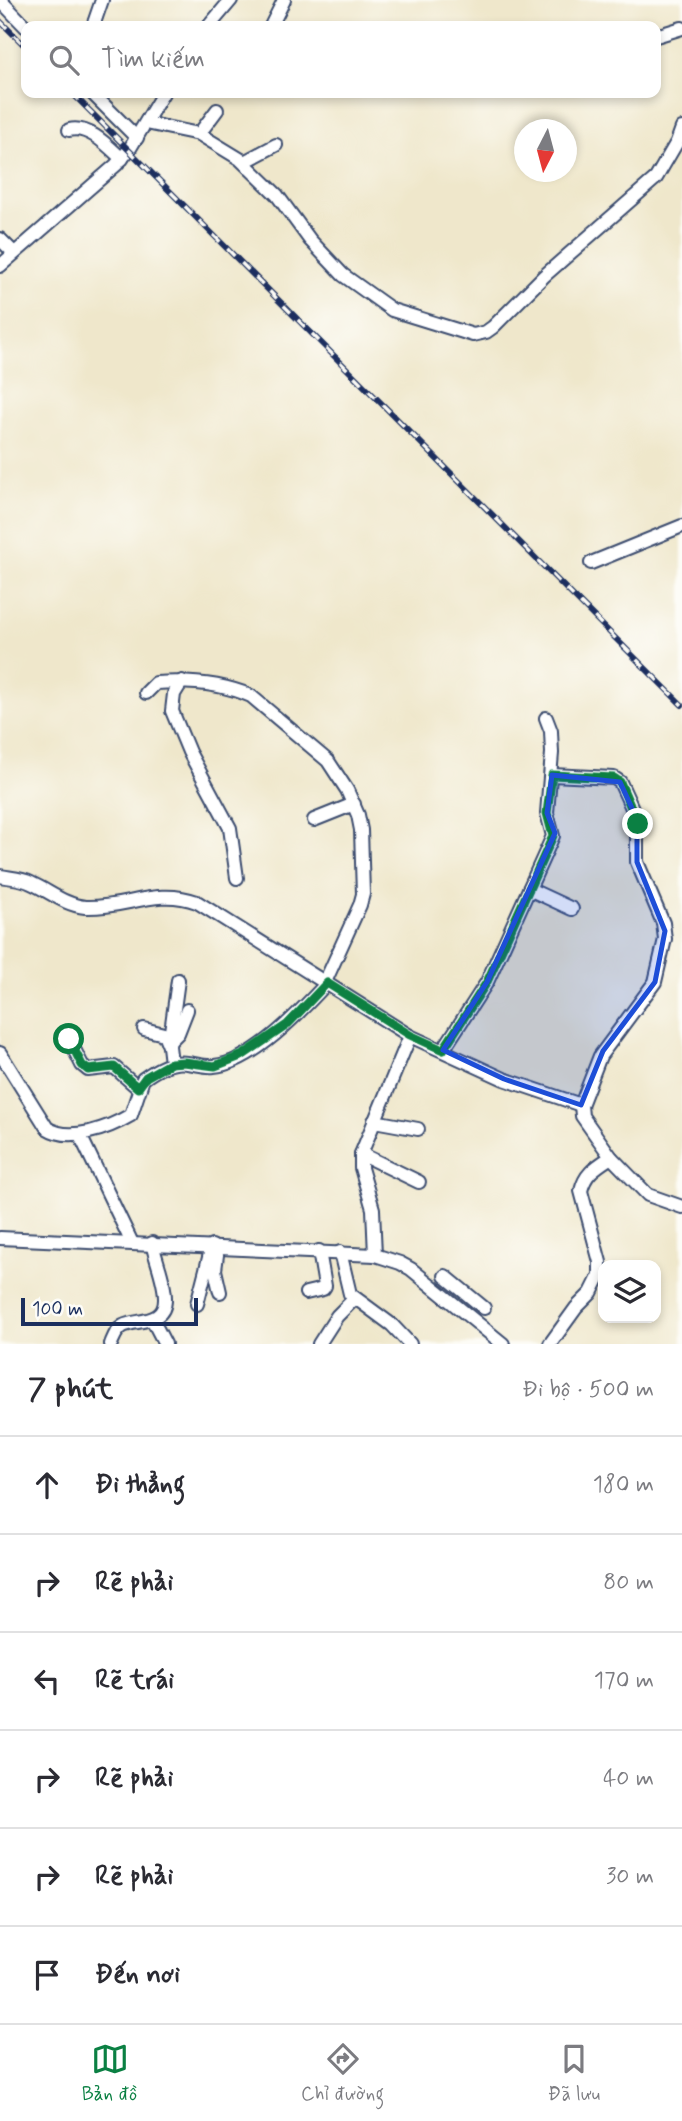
<!DOCTYPE html>
<html lang="vi">
<meta charset="utf-8">
<style>
:root{--surface:#fff;--page:#f7f7f7;--text:#2b2b33;--muted:#7c7c81;--line:#e1e1e2;--accent:#0b8043}
body{margin:0;font-family:Mynerve,sans-serif;background:var(--page);color:var(--text)}
.controls{position:absolute;right:21px;bottom:21px;display:grid;overflow:hidden;border-radius:14px;box-shadow:0 4px 10px #0003}
.controls button{width:63px;height:63px;display:grid;place-items:center;padding:0;border:0;border-bottom:2px solid var(--line);background:var(--surface);color:var(--text);font:35px sans-serif}
.compass{position:absolute;left:514px;top:119px;width:63px;height:63px;border-radius:50%;background:var(--surface);box-shadow:0 4px 10px #0003;rotate:186deg}
.scale{position:absolute;left:21px;bottom:18px;width:177px;box-sizing:border-box;padding-left:7px;border:4px solid #1b2f5e;border-top:0;font-size:19px;line-height:24px;white-space:nowrap;color:#1b2f5e;-webkit-text-stroke:5px #fdfcf7;paint-order:stroke}
.stop{position:absolute;width:21px;height:21px;margin:-16px;border:5px solid #0b8043;border-radius:50%;background:#fff}
.stop.end{background:#0b8043;border-color:#fff;box-shadow:0 2px 7px #0008}
.list{margin:0;padding:0;list-style:none}
h2{display:flex;justify-content:space-between;align-items:center;height:91px;margin:0;padding:0 28px;font-size:30px}
h2 small{font-size:23px;font-weight:400;color:var(--muted)}
.list li{display:grid;grid-template-columns:46px 1fr auto;gap:21px;align-items:center;box-sizing:border-box;height:98px;padding:0 28px;border-top:2px solid var(--line)}
.list b{display:block;font-size:26px;white-space:nowrap}
.list em{font-size:23px;font-style:normal;color:var(--muted)}
.icon{flex:none;width:38px;height:38px;fill:none;stroke:currentColor;stroke-width:2;stroke-linecap:round;stroke-linejoin:round}
.map{position:relative;flex:none;width:682px;height:1344px;overflow:hidden}
.search{position:absolute;background:var(--surface);box-shadow:0 4px 10px #0003;left:21px;right:21px;top:21px;height:77px;display:flex;align-items:center;gap:18px;box-sizing:border-box;padding:0 24px;border-radius:14px;color:var(--muted);font-size:26px}
.sheet{height:679px;background:var(--surface)}
nav{display:flex;justify-content:space-around;align-items:center;box-sizing:border-box;height:98px;border-top:2px solid var(--line);background:var(--surface);font-size:19px;color:var(--muted)}
nav a{display:grid;justify-items:center;gap:4px}
nav .on{color:var(--accent)}
.map>svg:first-child{display:block}
</style>
<div class="map">
<svg width="682" height="1344" viewBox="0 0 682 1344">
<rect width="100%" height="100%" fill="#fdfcf7"/>
<filter id="ink" filterUnits="userSpaceOnUse"><feTurbulence type="fractalNoise" baseFrequency=".0143" numOctaves="2"/><feDisplacementMap in="SourceGraphic" scale="14" xChannelSelector="R" yChannelSelector="G"/><feConvolveMatrix kernelMatrix="1 2 1 2 8 2 1 2 1" color-interpolation-filters="sRGB"/></filter>
<filter id="wash" filterUnits="userSpaceOnUse"><feTurbulence type="fractalNoise" baseFrequency=".00686" numOctaves="4" result="noise"/><feDisplacementMap in="SourceGraphic" scale="28" xChannelSelector="R" yChannelSelector="G"/><feGaussianBlur stdDeviation="1.57" result="paint"/><feColorMatrix in="noise" values="0 0 0 0 0 0 0 0 0 0 0 0 0 0 0 0 0 1.4 0 .05"/><feComposite in="paint" operator="in"/></filter>
<g filter="url(#wash)">
<rect width="100%" height="100%" fill="#efe7cb"/>
</g>
<g filter="url(#ink)">
<g fill="none" stroke-linecap="round" stroke-linejoin="round">
<defs>
<g id="minor">
<polyline points="0,0 26,27"/>
<polyline points="93,26 102,0"/>
<polyline points="209,26 231,0"/>
<polyline points="271,26 284,0"/>
<polyline points="656,36 682,28"/>
<polyline points="92,93 137,138"/>
<polyline points="146,123 199,134 240,159 277,195 310,240 343,275 392,310 473,335 486,332 493,327 544,276 656,178 677,142 682,128"/>
<path d="M69 130C89 125 108 146 122 159"/>
<polyline points="199,134 217,110"/>
<polyline points="244,162 276,145"/>
<polyline points="0,239 14,253"/>
<polyline points="0,266 116,165 129,150 163,93"/>
<polyline points="591,563 682,526"/>
<polyline points="182,681 174,694 172,711 189,752 230,828 237,878"/>
<path d="M146 693 156 683C188 681 221 683 251 696L328 761 347 790 358 815 361 830 363 894 360 905 325 982"/>
<polyline points="552,775 614,778 620,782 637,819 637,862 663,923 665,939 655,982 600,1056 581,1105 582,1116 611,1157 648,1195 682,1207"/>
<polyline points="314,820 354,804"/>
<path d="M0 876C10 878 22 878 31 883 49 891 65 905 85 907 125 909 156 887 197 902L410 1036 504 1079 581 1105"/>
<polyline points="529,889 572,909"/>
<polyline points="144,1029 164,1034 169,1046"/>
<polyline points="69,1039 82,1065 88,1070 114,1067 138,1088"/>
<polyline points="170,1041 178,1033 187,1010"/>
<polyline points="443,1050 487,982 553,836 547,813 552,753 551,731 546,718"/>
<path d="M0 1053 47 1128C70 1143 109 1128 131 1115L143 1079C155 1070 172 1060 187 1063 196 1064 205 1067 214 1066 253 1063 302 1010 327 983"/>
<polyline points="171,1063 169,1046 178,980"/>
<polyline points="374,1121 418,1129"/>
<polyline points="80,1135 132,1243"/>
<polyline points="361,1154 419,1182"/>
<polyline points="0,1238 375,1255 400,1263 411,1269 503,1344"/>
<polyline points="340,1252 350,1294 392,1325 410,1344"/>
<polyline points="217,1255 215,1270 220,1292"/>
<polyline points="375,1255 373,1209 361,1168 361,1154 410,1036"/>
<polyline points="445,1276 484,1308"/>
<polyline points="306,1293 323,1289 325,1286 319,1251"/>
<polyline points="197,1304 212,1246"/>
<polyline points="152,1319 165,1344"/>
<path d="M111 1344C114 1337 116 1330 123 1326 136 1319 166 1325 165 1298 165 1281 156 1261 152 1243"/>
<polyline points="319,1344 337,1316 354,1299"/>
<path d="M550 1344 576 1308 591 1293 600 1275V1262L581 1191C585 1173 596 1167 611 1157"/>
</g>
</defs>
<use href="#minor" stroke="#3b4b6e" stroke-width="16"/>
<use href="#minor" stroke="#fff" stroke-width="12"/>
<defs>
<g id="rail">
<polyline points="0,21 26,47"/>
<polyline points="72,93 682,705"/>
</g>
</defs>
<use href="#rail" stroke="#1b2f5e" stroke-width="6"/>
<use href="#rail" stroke="#fdfcf7" stroke-width="3.5" stroke-dasharray="10" stroke-linecap="butt"/>
</g>
</g>
<g fill="none" stroke-linecap="round" stroke-linejoin="round" filter="url(#ink)">
<polyline stroke="#0b8043" stroke-width="9" points="69,1039 82,1065 88,1070 114,1067 138,1088 146,1077 171,1063 184,1062 215,1066 243,1055 287,1025 327,983 410,1035 443,1050 487,982 553,836 547,813 552,775 614,778 620,782 638,824"/>
</g>
<path fill="#1d4ed8" fill-opacity="0.2" stroke="#1d4ed8" stroke-width="5" stroke-linejoin="round" d="M552 775 620 782 637 819V862L665 931 655 982 603 1051 581 1105 504 1079 443 1050 487 982 555 833 547 813Z"/>
</svg>
<div class="controls">
<button><svg class="icon" aria-label="layers" viewBox="0 0 24 24"><path d="M12 4l9 5-9 5-9-5zM3 14l9 5 9-5"/></svg></button>
</div>
<svg class="compass" viewBox="-18 -18 36 36"><path d="M0-13l5 13h-10z" fill="#e53935"/><path d="M0 13l5-13h-10z" fill="#7c7c81"/></svg>
<div class="scale">100 m</div>
<div class="stop" style="left:69px;top:1039px"></div>
<div class="stop end" style="left:638px;top:824px"></div>
<div class="search"><svg class="icon" aria-label="search" viewBox="0 0 24 24"><circle cx="10" cy="10" r="6"/><path d="M15 15l6 6"/></svg>Tìm kiếm</div>
</div>
<section class="sheet">
<h2>7 phút<small>Đi bộ · 500 m</small></h2>
<ul class="list">
<li><svg class="icon" aria-label="ahead" viewBox="0 0 24 24"><path d="M12 20V5M6 11l6-6 6 6"/></svg><div><b>Đi thẳng</b></div><em>180 m</em></li>
<li><svg class="icon" aria-label="right" viewBox="0 0 24 24"><path d="M7 20v-9h11M14 6l5 5-5 5"/></svg><div><b>Rẽ phải</b></div><em>80 m</em></li>
<li><svg class="icon" aria-label="left" viewBox="0 0 24 24"><path d="M17 20v-9H6M10 6l-5 5 5 5"/></svg><div><b>Rẽ trái</b></div><em>170 m</em></li>
<li><svg class="icon" aria-label="right" viewBox="0 0 24 24"><path d="M7 20v-9h11M14 6l5 5-5 5"/></svg><div><b>Rẽ phải</b></div><em>40 m</em></li>
<li><svg class="icon" aria-label="right" viewBox="0 0 24 24"><path d="M7 20v-9h11M14 6l5 5-5 5"/></svg><div><b>Rẽ phải</b></div><em>30 m</em></li>
<li><svg class="icon" aria-label="arrive" viewBox="0 0 24 24"><path d="M6 21V4h12l-3 4 3 4H6"/></svg><div><b>Đến nơi</b></div></li>
</ul>
</section>
<nav>
<a class="on"><svg class="icon" aria-label="map" viewBox="0 0 24 24"><path d="M3 6l6-2 6 2 6-2v14l-6 2-6-2-6 2zM9 4v14M15 6v14"/></svg>Bản đồ</a>
<a><svg class="icon" aria-label="directions" viewBox="0 0 24 24"><path d="M12 3l9 9-9 9-9-9zM9 14v-3h6M13 9l2 2-2 2"/></svg>Chỉ đường</a>
<a><svg class="icon" aria-label="saved" viewBox="0 0 24 24"><path d="M7 4h10v16l-5-4-5 4z"/></svg>Đã lưu</a>
</nav>
